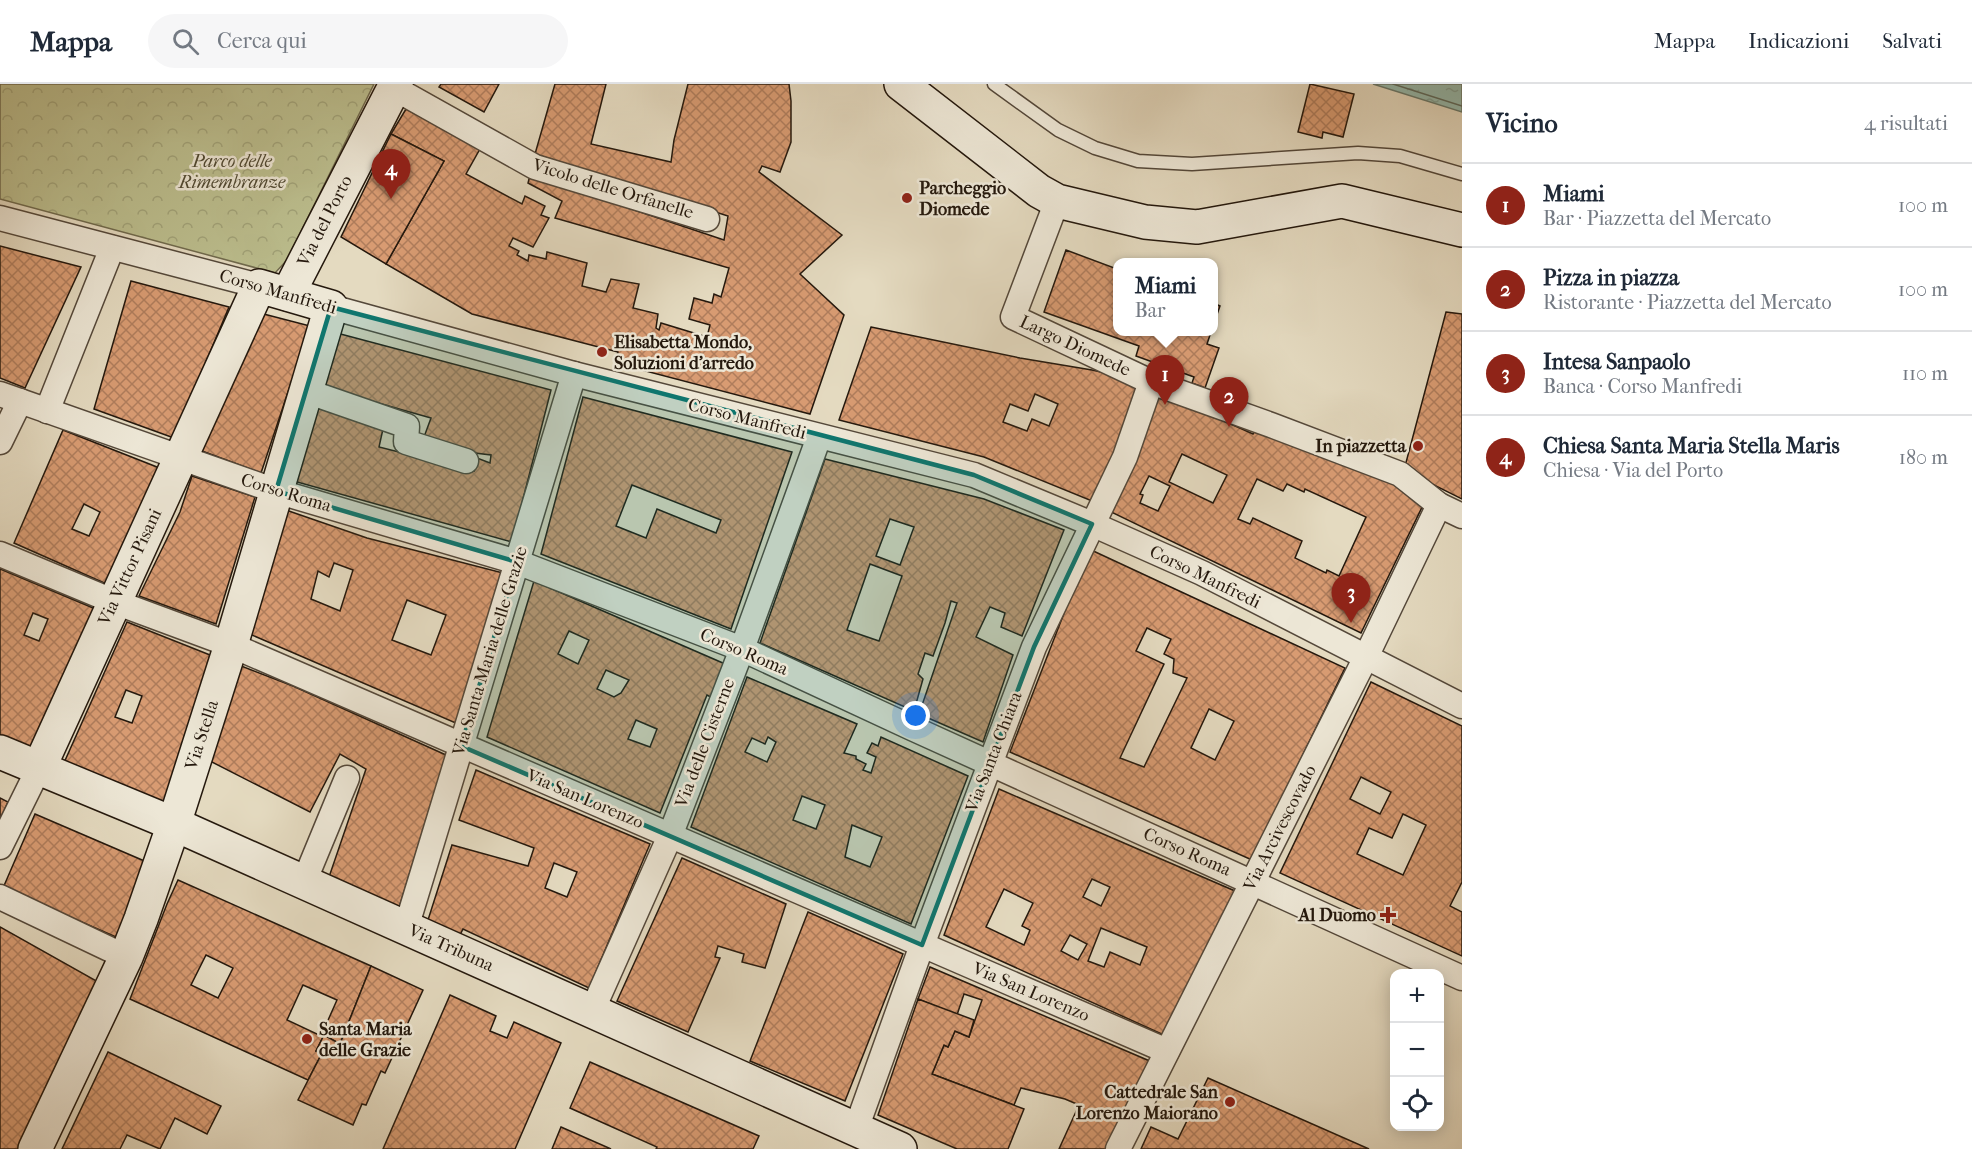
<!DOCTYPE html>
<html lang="it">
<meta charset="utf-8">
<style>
:root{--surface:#fff;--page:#f6f6f7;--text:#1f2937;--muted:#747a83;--line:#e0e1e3;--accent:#8f2418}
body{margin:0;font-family:"IM FELL French Canon",serif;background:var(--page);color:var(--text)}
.controls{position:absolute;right:18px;bottom:18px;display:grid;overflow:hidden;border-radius:12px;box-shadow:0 3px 15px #0003}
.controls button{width:54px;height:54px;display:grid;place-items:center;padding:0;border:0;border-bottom:2px solid var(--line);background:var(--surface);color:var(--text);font:30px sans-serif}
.you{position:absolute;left:916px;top:632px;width:21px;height:21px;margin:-15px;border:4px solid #fff;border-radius:50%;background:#1a73e8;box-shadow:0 0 0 9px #1a73e833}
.badge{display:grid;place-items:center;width:39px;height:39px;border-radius:50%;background:var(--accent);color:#fff;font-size:20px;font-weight:700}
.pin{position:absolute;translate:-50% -50px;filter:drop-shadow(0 2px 3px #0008)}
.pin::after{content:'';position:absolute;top:32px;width:21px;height:18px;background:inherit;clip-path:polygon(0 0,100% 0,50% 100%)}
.popup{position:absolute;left:1113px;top:174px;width:105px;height:78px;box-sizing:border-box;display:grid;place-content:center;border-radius:12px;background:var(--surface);filter:drop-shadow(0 2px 4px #0005);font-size:20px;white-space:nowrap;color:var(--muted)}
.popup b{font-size:22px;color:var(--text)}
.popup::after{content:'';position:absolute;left:50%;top:100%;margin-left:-12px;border:12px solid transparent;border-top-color:var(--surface)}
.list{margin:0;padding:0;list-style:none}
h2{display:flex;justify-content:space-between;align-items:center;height:78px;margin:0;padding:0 24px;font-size:26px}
h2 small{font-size:20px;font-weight:400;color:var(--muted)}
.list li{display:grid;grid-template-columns:39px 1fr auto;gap:18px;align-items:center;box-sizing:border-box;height:84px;padding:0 24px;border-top:2px solid var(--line)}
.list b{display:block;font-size:22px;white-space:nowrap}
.list p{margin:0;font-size:20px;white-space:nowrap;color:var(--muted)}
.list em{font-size:20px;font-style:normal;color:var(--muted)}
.icon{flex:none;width:33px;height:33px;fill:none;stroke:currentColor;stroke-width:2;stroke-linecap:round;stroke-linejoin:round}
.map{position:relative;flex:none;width:1462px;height:1065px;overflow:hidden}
header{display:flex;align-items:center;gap:36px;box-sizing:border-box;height:84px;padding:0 30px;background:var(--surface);border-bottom:2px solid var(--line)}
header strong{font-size:28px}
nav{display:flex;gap:33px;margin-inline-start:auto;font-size:21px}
.search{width:420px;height:54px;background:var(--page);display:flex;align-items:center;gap:15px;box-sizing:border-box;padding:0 21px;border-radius:33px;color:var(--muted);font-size:22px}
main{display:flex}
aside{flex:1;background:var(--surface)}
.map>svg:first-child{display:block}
</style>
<header>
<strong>Mappa</strong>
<div class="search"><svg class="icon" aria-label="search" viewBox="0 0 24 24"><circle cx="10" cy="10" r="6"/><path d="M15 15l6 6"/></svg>Cerca qui</div>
<nav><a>Mappa</a><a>Indicazioni</a><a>Salvati</a></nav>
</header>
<main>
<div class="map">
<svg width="1462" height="1065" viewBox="0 0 1462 1065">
<defs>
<pattern id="forest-crowns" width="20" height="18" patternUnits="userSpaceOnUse" patternTransform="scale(1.5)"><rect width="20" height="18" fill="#bbbd8d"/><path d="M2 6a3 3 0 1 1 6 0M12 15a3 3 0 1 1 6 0" fill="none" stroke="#a1a278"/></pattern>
<pattern id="water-ripples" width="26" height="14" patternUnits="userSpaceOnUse" patternTransform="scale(1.5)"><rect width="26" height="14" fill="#95bbaf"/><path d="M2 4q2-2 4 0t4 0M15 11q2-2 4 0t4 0" fill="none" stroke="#80a095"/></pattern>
<pattern id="building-cross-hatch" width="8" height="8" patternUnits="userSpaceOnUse" patternTransform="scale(1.5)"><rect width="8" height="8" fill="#d89b72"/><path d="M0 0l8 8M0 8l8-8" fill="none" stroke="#af7d5c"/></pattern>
</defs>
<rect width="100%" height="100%" fill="#e4dac0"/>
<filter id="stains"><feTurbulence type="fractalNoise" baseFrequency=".00333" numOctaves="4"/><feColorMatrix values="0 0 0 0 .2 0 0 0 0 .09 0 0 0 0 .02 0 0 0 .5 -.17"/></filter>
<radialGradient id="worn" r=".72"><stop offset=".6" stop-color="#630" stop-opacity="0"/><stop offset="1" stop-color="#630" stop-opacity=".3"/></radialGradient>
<polygon fill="url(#forest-crowns)" stroke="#706a4d" stroke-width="1.5" points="0,0 374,0 287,176 275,189 0,115"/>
<polygon fill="url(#water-ripples)" stroke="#687a6e" stroke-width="1.5" points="1373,0 1462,0 1462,28"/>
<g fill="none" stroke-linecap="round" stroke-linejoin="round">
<polyline stroke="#5c6a5e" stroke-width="1.5" points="1393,0 1462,22"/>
</g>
<g fill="url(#building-cross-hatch)" stroke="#24180d" stroke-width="1.5" fill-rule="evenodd">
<polygon points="441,0 499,0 484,28 439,3"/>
<polygon points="555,0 606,0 591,60 671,78 674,56 688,0 789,0 791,17 791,58 780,88 762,82 759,88 842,151 800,190 844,231 810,330 615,279 618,268 472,230 386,180 444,77 391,50 406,25 481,63 466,90 522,120 525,112 545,122 541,131 549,134 533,163 513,154 509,162 519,167 517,171 528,177 529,171 546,175 547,168 587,179 582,202 606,208 611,195 639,200 633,224 658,230 656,244 659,246 661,239 707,253 710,241 689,235 694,214 712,219 714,210 721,213 729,184 555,134 562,117 528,99 530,91 724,156 728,132 535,70"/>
<polygon points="1310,0 1354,10 1343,53 1323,48 1322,54 1298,48"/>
<polygon points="391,50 444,77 386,180 341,153"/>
<polygon points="0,162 81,183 25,304 0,294"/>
<polygon points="1066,166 1117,185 1117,248 1211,248 1207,260 1219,264 1205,304 1192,299 1194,293 1136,272 1139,262 1044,228"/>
<polygon points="131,197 229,223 174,354 94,325"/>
<polygon points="1213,219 1220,222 1213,242"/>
<polygon points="256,228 310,242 261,389 202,367"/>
<polygon points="1446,228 1462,230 1462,415 1404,386"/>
<path d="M871 243 1020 274 1092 286 1137 296 1133 328 1097 419 984 373 839 336ZM1035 310 1058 320 1049 342 1032 335 1027 347 1003 338 1010 320 1028 327Z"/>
<polygon points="333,248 551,306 512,458 290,396 312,322 383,345 379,363 474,387 477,374 490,379 491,371 458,367 424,353 431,334 318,302"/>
<path d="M583 313 792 368 731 545 541 470ZM632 401 721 436 716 449 657 425 646 454 616 442Z"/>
<path d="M1158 313 1202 327 1253 350 1258 341 1427 413 1361 549 1107 426ZM1182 370 1227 391 1213 419 1169 398ZM1149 392 1170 402 1158 427 1140 419 1143 411 1140 410ZM1257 395 1283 407 1287 400 1304 408 1305 405 1366 433 1339 492 1327 486 1326 489 1295 474 1302 457 1253 434 1250 440 1238 435Z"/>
<path d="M63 346 162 385 111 502 14 459ZM84 420 100 428 89 452 72 445Z"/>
<path d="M825 375 984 415 1064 446 1022 552 1001 543 1005 529 990 523 976 553 1013 571 983 658 919 630 957 519 951 517 945 539 933 572 925 569 918 590 923 595 914 627 760 559ZM890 435 914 443 900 481 876 472ZM870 480 902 492 879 557 847 546Z"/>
<polygon points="192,392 255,413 216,540 139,512 180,428"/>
<path d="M283 425 367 454 503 489 458 640 245 548ZM334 479 353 486 340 527 311 515 318 487 329 493ZM407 516 446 531 431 571 392 556Z"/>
<path d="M1089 465 1345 584 1252 776 1010 668ZM1147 544 1171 555 1164 570 1174 575 1173 589 1187 594 1144 683 1120 674 1164 580 1136 567ZM1209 625 1234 637 1215 676 1191 664Z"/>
<path d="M0 485 98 526 31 667 0 654ZM33 529 48 535 39 557 24 551Z"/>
<path d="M534 497 732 583 718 617 707 611 660 729 487 653ZM569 547 589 556 578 580 558 570ZM606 586 629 596 621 609 614 613 597 605ZM636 636 657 645 650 663 628 655Z"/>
<path d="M127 538 210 571 165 725 63 681ZM126 606 142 612 132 639 115 633Z"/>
<polygon points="236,580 293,602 446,671 399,824 329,793 366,685 340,670 310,728 208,676"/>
<path d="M747 593 857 640 844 669 856 672V675L866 680 863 686 871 689 876 673 867 669 872 659 878 662 881 653 968 692 911 840 691 743ZM768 653 776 658 767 678 745 668 752 654 765 660ZM802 712 825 721 816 745 793 736ZM852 741 882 753 870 783 845 773Z"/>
<path d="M1371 598 1462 642V798L1450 822 1462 828V872L1280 789ZM1361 693 1391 708 1380 730 1350 715ZM1403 730 1426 741 1403 791 1357 770 1369 744 1392 754Z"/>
<path d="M476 686 650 760 589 904 463 845 458 855 427 839 452 761 528 782 534 764 459 736ZM554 779 577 788 567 813 545 804Z"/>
<path d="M999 705 1235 807 1166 952 944 851ZM1092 795 1110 803 1101 822 1083 813ZM1004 805 1033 819 1022 842 1030 846 1024 861 986 843ZM1101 844 1147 863 1140 881 1110 868 1104 883 1088 877ZM1070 851 1087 860 1078 876 1061 867Z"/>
<polygon points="0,714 8,718 0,736"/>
<polygon points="35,730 149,779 116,853 3,804"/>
<polygon points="682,774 786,820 765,884 742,878 744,870 718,862 715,873 720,874 688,948 617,917"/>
<path d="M178 796 371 882 340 960 324 951 316 967 322 969 308 996 130 915 167 820ZM206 871 233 884 218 914 191 901ZM303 901 337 916 321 952 287 936Z"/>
<polygon points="808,828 903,870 845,1017 750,977"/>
<polygon points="0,843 100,899 21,1065 0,1065"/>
<polygon points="371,882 423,906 385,989 381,987 366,1021 362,1020 353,1041 298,1016 322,969 316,967 324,951 340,960"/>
<polygon points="930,883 1152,978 1110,1065 1059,1065 1079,1021 1065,1015 1021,1004 1014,1021 932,990 944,961 948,963 955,947 969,953 982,916 964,910 957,931 918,915"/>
<polygon points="450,911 496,932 490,947 507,954 514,938 561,959 515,1065 383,1065"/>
<polygon points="918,915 974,936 969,953 955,947 948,963 944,961 932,990 1024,1025 1008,1065 957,1065 878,1031"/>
<polygon points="108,968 221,1022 207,1050 175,1034 160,1065 127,1051 120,1065 62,1065"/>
<polygon points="590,978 759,1052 753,1065 656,1065 657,1063 570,1024"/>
<polygon points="1208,994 1369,1065 1141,1065 1151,1043 1178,1055"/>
<polygon points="561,1043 611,1065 552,1065"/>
</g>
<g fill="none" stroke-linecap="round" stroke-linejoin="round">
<defs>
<polyline id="lane" points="994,0 1058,46 1095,64 1138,77 1192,80 1358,69 1400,72 1462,90"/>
<g id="street">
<polyline points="394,4 535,83 707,135"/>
<polyline points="1057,117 1013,233 1151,298 1271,341 1400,390 1439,421 1462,432"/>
<polyline points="0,134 259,202"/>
<polyline points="331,223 574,290 974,391 1092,440 1202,489 1462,622"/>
<polyline points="306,307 407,342 406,358 466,377"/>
<polyline points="0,310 276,407 517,478 742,565 912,644 1462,894"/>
<polyline points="47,327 112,164"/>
<polyline points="0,358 20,317"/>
<polyline points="0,470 115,518 231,561 1167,967"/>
<polyline points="0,763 39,684"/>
<polyline points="304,798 347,694"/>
<polyline points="0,813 126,873"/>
<polyline points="406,844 574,290"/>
<polyline points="592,927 670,752 742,565 819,353"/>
<polyline points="856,1045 922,861 1034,563 1125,373 1151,298"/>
<polyline points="1118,1065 1365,575 1439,421"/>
</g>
<g id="secondary">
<polyline points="901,0 1039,107 1057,117 1145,138 1197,143 1342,117 1462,146"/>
<polyline points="288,210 396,0"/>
<polyline points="0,668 174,740 900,1065"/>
<polyline points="35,1065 126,873 141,835 174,740 231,561 331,223 259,202 39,684"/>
</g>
</defs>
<use href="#lane" stroke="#54483a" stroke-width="15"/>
<use href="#street" stroke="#54483a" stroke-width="27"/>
<use href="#secondary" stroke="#24180d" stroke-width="36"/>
<use href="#lane" stroke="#ede7d6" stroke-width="12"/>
<use href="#street" stroke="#ede7d6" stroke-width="24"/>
<use href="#secondary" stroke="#ede7d6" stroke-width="33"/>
</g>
<path fill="#0f766e" fill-opacity="0.2" stroke="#0f766e" stroke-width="4.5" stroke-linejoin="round" d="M331 223 974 391 1092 440 1034 563 922 861 461 662 517 478 276 407Z"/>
<g fill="#8f2418" stroke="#ede7d6" stroke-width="2">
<circle cx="907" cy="114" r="6"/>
<circle cx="602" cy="268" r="6"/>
<circle cx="1418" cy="362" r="6"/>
<path d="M1385 822h6v6h6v6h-6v6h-6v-6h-6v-6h6z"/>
<circle cx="307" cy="955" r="6"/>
<circle cx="1230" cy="1018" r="6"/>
</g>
<g text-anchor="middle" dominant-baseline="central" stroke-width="5" stroke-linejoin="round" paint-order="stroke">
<g font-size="18" font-style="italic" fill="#514a33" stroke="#ede7d6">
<text x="232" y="77">Parco delle<tspan x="232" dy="21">Rimembranze</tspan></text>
</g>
<g font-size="18" font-weight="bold" fill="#24180d" stroke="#ede7d6" text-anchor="start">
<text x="919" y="104">Parcheggio<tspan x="919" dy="21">Diomede</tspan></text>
<text x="614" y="258">Elisabetta Mondo,<tspan x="614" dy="21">Soluzioni d'arredo</tspan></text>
<text x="1406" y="362" text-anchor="end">In piazzetta</text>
<text x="1376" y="831" text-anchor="end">Al Duomo</text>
<text x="319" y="945">Santa Maria<tspan x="319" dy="21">delle Grazie</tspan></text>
<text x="1218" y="1008" text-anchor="end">Cattedrale San<tspan x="1218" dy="21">Lorenzo Maiorano</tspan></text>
</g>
<g font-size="18" fill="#24180d" stroke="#ede7d6">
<text transform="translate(613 105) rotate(17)">Vicolo delle Orfanelle</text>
<text transform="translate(325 137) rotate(-63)">Via del Porto</text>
<text transform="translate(278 208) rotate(16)">Corso Manfredi</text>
<text transform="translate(1075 262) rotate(25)">Largo Diomede</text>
<text transform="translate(747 335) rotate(14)">Corso Manfredi</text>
<text transform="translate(286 409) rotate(17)">Corso Roma</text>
<text transform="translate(130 483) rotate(-65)">Via Vittor Pisani</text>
<text transform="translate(1205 493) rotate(26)">Corso Manfredi</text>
<text transform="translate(490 567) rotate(-73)">Via Santa Maria delle Grazie</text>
<text transform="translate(744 568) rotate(23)">Corso Roma</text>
<text transform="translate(202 651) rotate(-72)">Via Stella</text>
<text transform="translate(705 659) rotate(-69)">Via delle Cisterne</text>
<text transform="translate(994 668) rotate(-69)">Via Santa Chiara</text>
<text transform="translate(585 715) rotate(23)">Via San Lorenzo</text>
<text transform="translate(1280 744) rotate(-63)">Via Arcivescovado</text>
<text transform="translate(1187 768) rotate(24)">Corso Roma</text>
<text transform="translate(451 864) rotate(24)">Via Tribuna</text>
<text transform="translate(1031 908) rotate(23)">Via San Lorenzo</text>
</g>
</g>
<rect width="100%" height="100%" filter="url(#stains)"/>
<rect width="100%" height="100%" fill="url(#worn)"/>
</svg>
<div class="controls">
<button>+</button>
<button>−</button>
<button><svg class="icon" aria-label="locate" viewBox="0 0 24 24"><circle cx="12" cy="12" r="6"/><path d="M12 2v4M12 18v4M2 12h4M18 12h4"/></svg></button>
</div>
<div class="you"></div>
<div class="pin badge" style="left:1165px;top:321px">1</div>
<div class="popup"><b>Miami</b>Bar</div>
<div class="pin badge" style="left:1229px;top:343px">2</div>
<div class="pin badge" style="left:1351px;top:539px">3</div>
<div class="pin badge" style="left:391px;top:115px">4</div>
</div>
<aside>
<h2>Vicino<small>4 risultati</small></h2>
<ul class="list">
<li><span class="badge">1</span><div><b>Miami</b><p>Bar · Piazzetta del Mercato</p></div><em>100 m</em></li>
<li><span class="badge">2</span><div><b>Pizza in piazza</b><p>Ristorante · Piazzetta del Mercato</p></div><em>100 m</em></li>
<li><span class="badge">3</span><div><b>Intesa Sanpaolo</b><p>Banca · Corso Manfredi</p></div><em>110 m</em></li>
<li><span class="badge">4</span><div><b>Chiesa Santa Maria Stella Maris</b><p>Chiesa · Via del Porto</p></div><em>180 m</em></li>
</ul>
</aside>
</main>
